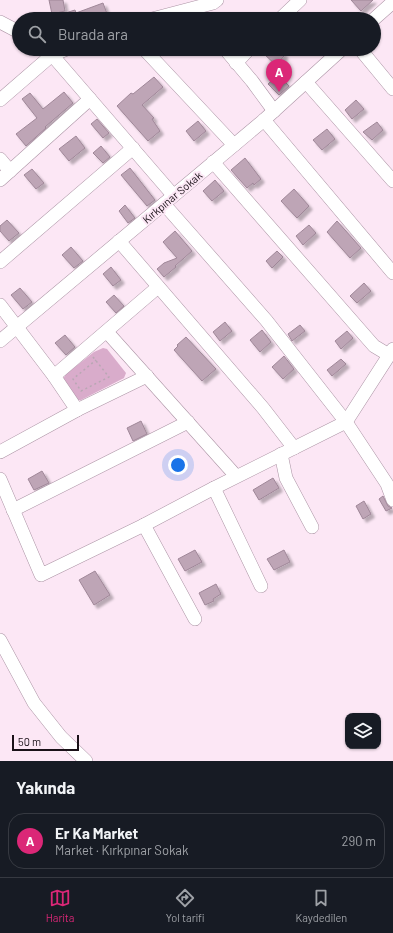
<!DOCTYPE html>
<html lang="tr">
<meta charset="utf-8">
<style>
:root{--surface:#171b24;--page:#20242c;--text:#f1f3f6;--muted:#9ea1a6;--line:#363941;--accent:#db2777}
body{margin:0;font-family:Barlow,sans-serif;background:var(--page);color:var(--text)}
.controls{position:absolute;right:12px;bottom:12px;display:grid;overflow:hidden;border-radius:8px;box-shadow:0 1px 3px #0004}
.controls button{width:36px;height:36px;display:grid;place-items:center;padding:0;border:0;border-bottom:1px solid var(--line);background:var(--surface);color:var(--text);font:20px sans-serif}
.scale{position:absolute;left:12px;bottom:10px;width:67px;box-sizing:border-box;padding-left:4px;border:2px solid #1a1118;border-top:0;font-size:11px;line-height:14px;white-space:nowrap;color:#1a1118;-webkit-text-stroke:3px #fce7f5;paint-order:stroke}
.you{position:absolute;left:178px;top:465px;width:14px;height:14px;margin:-10px;border:3px solid #fff;border-radius:50%;background:#1a73e8;box-shadow:0 0 0 6px #1a73e833}
.badge{display:grid;place-items:center;width:26px;height:26px;border-radius:50%;background:var(--accent);color:#fff;font-size:13px;font-weight:700}
.pin{position:absolute;translate:-50% -33px;filter:drop-shadow(0 1px 2px #0008)}
.pin::after{content:'';position:absolute;top:21px;width:14px;height:12px;background:inherit;clip-path:polygon(0 0,100% 0,50% 100%)}
.list{margin:0;padding:0;list-style:none}
h2{display:flex;justify-content:space-between;align-items:center;height:52px;margin:0;padding:0 16px;font-size:17px}
h2 small{font-size:13px;font-weight:400;color:var(--muted)}
.list li{display:grid;grid-template-columns:26px 1fr auto;gap:12px;align-items:center;box-sizing:border-box;height:56px;margin:0 8px 8px;padding:0 8px;border:1px solid var(--line);border-radius:16px}
.list b{display:block;font-size:15px;white-space:nowrap}
.list p{margin:0;font-size:13px;white-space:nowrap;color:var(--muted)}
.list em{font-size:13px;font-style:normal;color:var(--muted)}
.icon{flex:none;width:22px;height:22px;fill:none;stroke:currentColor;stroke-width:2;stroke-linecap:round;stroke-linejoin:round}
.map{position:relative;flex:none;width:393px;height:761px;overflow:hidden}
.search{position:absolute;background:var(--surface);box-shadow:0 1px 3px #0004;left:12px;right:12px;top:12px;height:44px;display:flex;align-items:center;gap:10px;box-sizing:border-box;padding:0 14px;border-radius:22px;color:var(--muted);font-size:15px}
.sheet{height:116px;background:var(--surface)}
nav{display:flex;justify-content:space-around;align-items:center;box-sizing:border-box;height:56px;border-top:1px solid var(--line);background:var(--surface);font-size:11px;color:var(--muted)}
nav a{display:grid;justify-items:center;gap:2px}
nav .on{color:var(--accent)}
.map>svg:first-child{display:block}
</style>
<div class="map">
<svg width="393" height="761" viewBox="0 0 393 761">
<defs>
<filter id="shadow"><feDropShadow dx="3.5" dy="3.5" stdDeviation="1" flood-color="#0004"/></filter>
</defs>
<rect width="100%" height="100%" fill="#fce7f5"/>
<polygon fill="#d9accb" points="103,348 107,349 126,373 124,378 81,400 76,400 63,379 66,374 94,352"/>
<g fill="#bea5b6" stroke="#9f8798" filter="url(#shadow)">
<polygon points="49,0 63,0 65,11 52,14"/>
<polygon points="351,0 373,0 361,11"/>
<polygon points="103,3 109,19 52,19 52,17 75,10 76,13"/>
<polygon points="271,49 278,49 285,55 276,65 265,55"/>
<polygon points="278,75 289,86 279,95 268,84"/>
<polygon points="154,77 163,87 142,105 154,118 152,119 160,131 148,141 117,106 131,93 133,94"/>
<polygon points="64,92 73,103 45,127 46,128 26,146 16,134 37,118 22,99 30,93 43,109"/>
<polygon points="356,100 364,109 352,119 345,110"/>
<polygon points="97,119 109,133 103,138 91,124"/>
<polygon points="198,121 206,131 194,141 186,131"/>
<polygon points="377,122 383,130 372,140 363,132"/>
<polygon points="327,129 335,139 322,150 313,140"/>
<polygon points="76,136 85,148 69,161 59,149"/>
<polygon points="101,146 110,157 103,163 93,153"/>
<polygon points="245,158 261,179 254,185 253,183 247,188 231,170"/>
<polygon points="130,168 155,200 147,206 121,175"/>
<polygon points="32,169 44,183 36,189 24,175"/>
<polygon points="215,180 224,191 212,201 203,191"/>
<polygon points="294,189 309,206 297,218 281,201"/>
<polygon points="125,205 135,218 128,223 119,211"/>
<polygon points="7,220 19,233 9,241 0,231 0,226"/>
<polygon points="337,221 361,248 350,258 327,232"/>
<polygon points="309,225 316,233 303,245 296,236"/>
<polygon points="175,231 192,251 175,266 176,267 164,277 157,269 164,263 177,258 163,242"/>
<polygon points="71,247 83,261 74,268 62,255"/>
<polygon points="277,251 283,257 272,268 266,261"/>
<polygon points="111,267 121,280 113,286 103,274"/>
<polygon points="364,283 371,291 357,303 350,296"/>
<polygon points="20,288 32,302 23,309 11,295"/>
<polygon points="114,295 124,306 116,313 106,302"/>
<polygon points="225,322 232,331 220,341 213,332"/>
<polygon points="300,325 305,331 292,341 288,334"/>
<polygon points="262,330 271,342 260,352 250,340"/>
<polygon points="347,331 353,338 341,349 335,341"/>
<polygon points="65,335 75,347 66,355 55,343"/>
<polygon points="186,337 216,369 202,381 174,350 178,346 177,345"/>
<polygon points="284,356 294,369 283,379 272,367"/>
<polygon points="341,359 346,364 332,376 327,370"/>
<polygon points="141,421 147,434 133,441 127,428"/>
<polygon points="42,471 49,483 34,490 28,479"/>
<polygon points="273,478 279,488 259,500 253,490"/>
<polygon points="383,496 388,506 392,508 386,511 379,499"/>
<polygon points="364,501 371,514 363,519 356,506"/>
<polygon points="195,550 202,562 185,571 178,559"/>
<polygon points="284,550 290,562 274,570 267,559"/>
<polygon points="95,571 110,595 94,605 79,580"/>
<polygon points="216,584 221,594 213,599 214,601 205,605 199,593"/>
</g>
<g fill="none" stroke-linecap="round" stroke-linejoin="round">
<defs>
<g id="minor">
<polyline points="152,19 213,3 217,0"/>
<polyline points="280,19 300,0"/>
<polyline points="374,19 393,2"/>
<polyline points="0,22 19,32"/>
<polyline points="44,49 52,55 173,195"/>
<polyline points="144,49 234,145"/>
<polyline points="225,49 252,81 274,111"/>
<polyline points="360,49 393,89"/>
<polyline points="236,63 249,49"/>
<polyline points="306,82 393,181"/>
<polyline points="0,100 52,55 67,49"/>
<polyline points="264,120 393,273"/>
<polyline points="0,159 10,171"/>
<polyline points="213,162 374,346 389,355"/>
<polyline points="0,180 90,99"/>
<polyline points="164,204 266,320 346,422 387,484 393,500"/>
<polyline points="119,241 263,408 294,448"/>
<polyline points="0,262 133,148"/>
<polyline points="0,305 54,376 77,410"/>
<polyline points="107,332 236,476"/>
<polyline points="0,341 264,120 342,49"/>
<polyline points="54,376 158,287"/>
<polyline points="0,452 77,410 147,376"/>
<polyline points="281,454 286,478 312,527"/>
<polyline points="0,479 41,575 144,525 214,488 346,422 393,349"/>
<polyline points="214,488 261,586"/>
<polyline points="13,510 188,422"/>
<polyline points="144,525 195,619"/>
<polyline points="0,640 34,703 61,737 86,761"/>
</g>
</defs>
<use href="#minor" stroke="#ac94a5" stroke-width="14"/>
<polyline stroke="#b8a7b3" stroke-width="1.5" stroke-dasharray="2 3" stroke-linecap="butt" points="93,357 109,377 81,391 73,379 96,360"/>
<use href="#minor" stroke="#fff" stroke-width="13"/>
</g>
<g text-anchor="middle" dominant-baseline="central" stroke-width="4" stroke-linejoin="round" paint-order="stroke">
<g font-size="11" fill="#1a1118" stroke="#fce7f5">
<text transform="translate(172 197) rotate(-40)">Kırkpınar Sokak</text>
</g>
</g>
</svg>
<div class="controls">
<button><svg class="icon" aria-label="layers" viewBox="0 0 24 24"><path d="M12 4l9 5-9 5-9-5zM3 14l9 5 9-5"/></svg></button>
</div>
<div class="scale">50 m</div>
<div class="you"></div>
<div class="pin badge" style="left:279px;top:92px">A</div>
<div class="search"><svg class="icon" aria-label="search" viewBox="0 0 24 24"><circle cx="10" cy="10" r="6"/><path d="M15 15l6 6"/></svg>Burada ara</div>
</div>
<section class="sheet">
<h2>Yakında<small></small></h2>
<ul class="list">
<li><span class="badge">A</span><div><b>Er Ka Market</b><p>Market · Kırkpınar Sokak</p></div><em>290 m</em></li>
</ul>
</section>
<nav>
<a class="on"><svg class="icon" aria-label="map" viewBox="0 0 24 24"><path d="M3 6l6-2 6 2 6-2v14l-6 2-6-2-6 2zM9 4v14M15 6v14"/></svg>Harita</a>
<a><svg class="icon" aria-label="directions" viewBox="0 0 24 24"><path d="M12 3l9 9-9 9-9-9zM9 14v-3h6M13 9l2 2-2 2"/></svg>Yol tarifi</a>
<a><svg class="icon" aria-label="saved" viewBox="0 0 24 24"><path d="M7 4h10v16l-5-4-5 4z"/></svg>Kaydedilen</a>
</nav>
